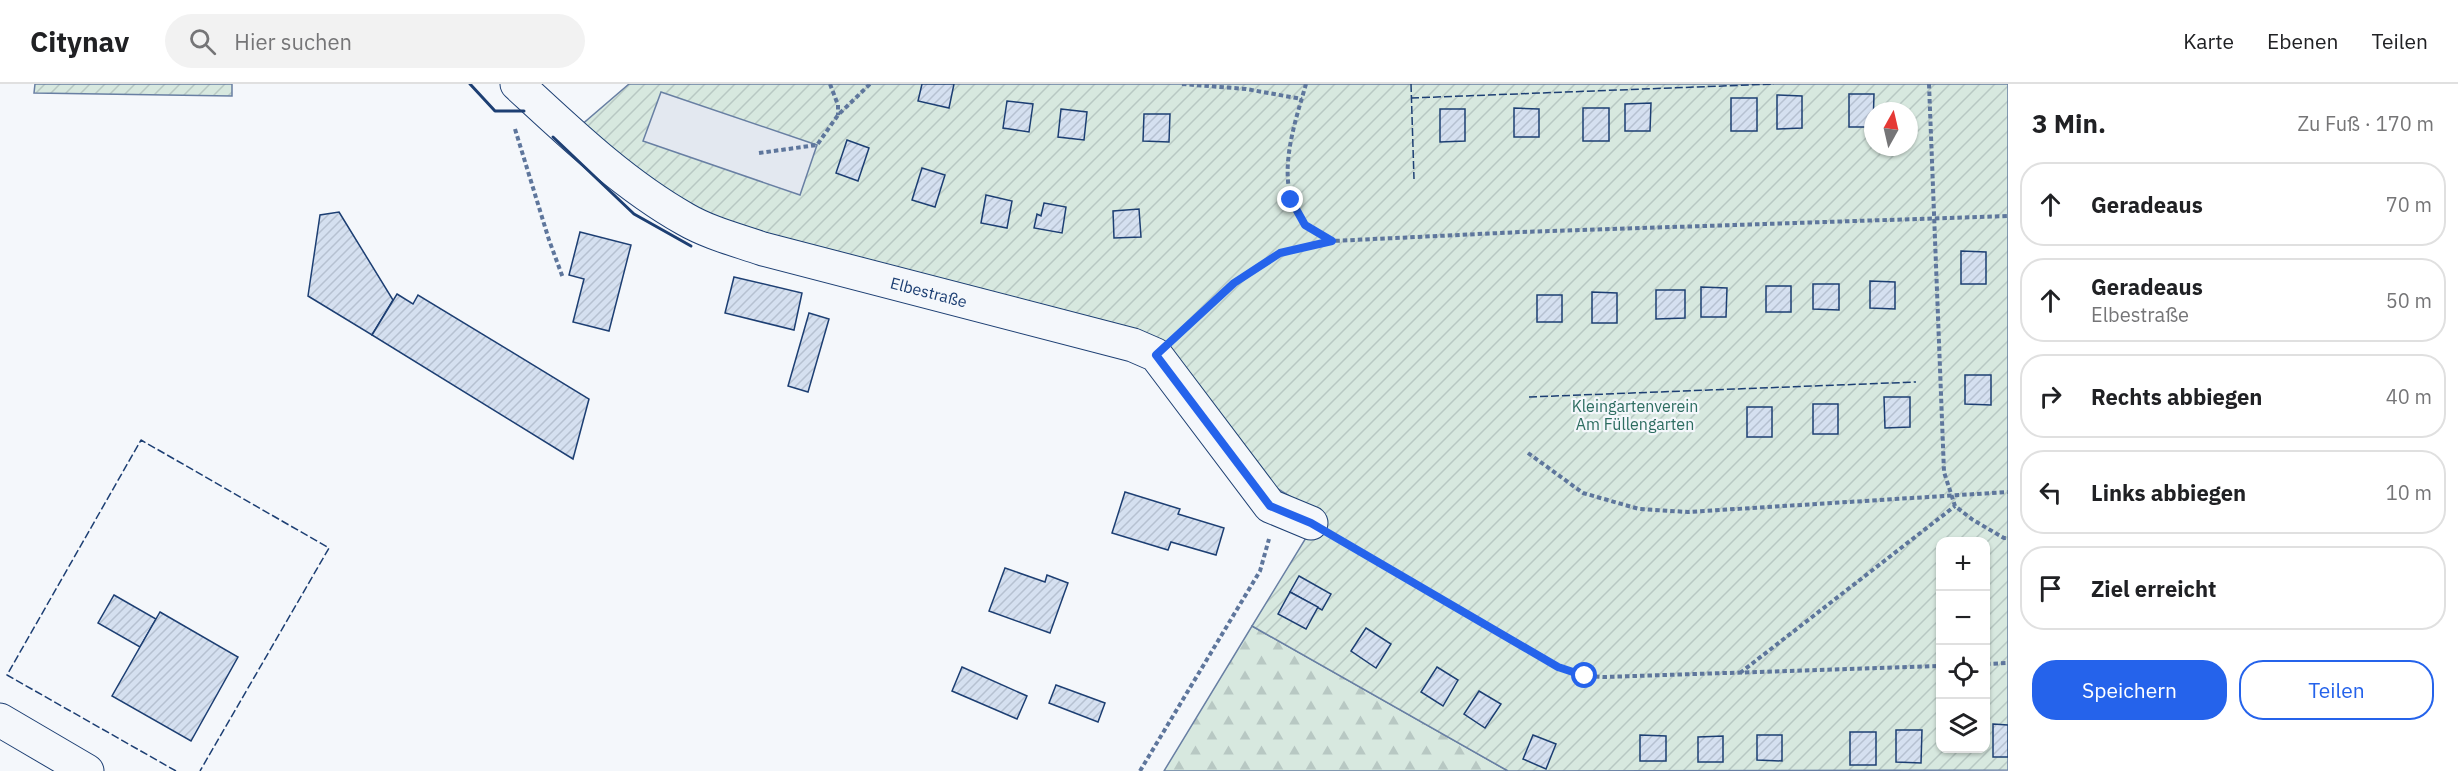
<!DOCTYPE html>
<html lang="de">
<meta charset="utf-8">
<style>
:root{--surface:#fff;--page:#f2f2f2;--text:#202124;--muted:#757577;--line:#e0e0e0;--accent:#2563eb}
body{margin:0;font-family:"IBM Plex Sans",sans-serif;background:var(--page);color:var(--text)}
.controls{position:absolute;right:18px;bottom:18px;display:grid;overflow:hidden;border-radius:12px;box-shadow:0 2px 4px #0004}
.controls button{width:54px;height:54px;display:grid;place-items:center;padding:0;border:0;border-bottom:2px solid var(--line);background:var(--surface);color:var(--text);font:30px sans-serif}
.compass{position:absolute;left:1864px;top:18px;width:54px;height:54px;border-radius:50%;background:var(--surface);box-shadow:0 2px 4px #0004;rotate:8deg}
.stop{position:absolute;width:18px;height:18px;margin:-14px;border:4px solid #2563eb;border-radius:50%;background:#fff}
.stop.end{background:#2563eb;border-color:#fff;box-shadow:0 2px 6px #0008}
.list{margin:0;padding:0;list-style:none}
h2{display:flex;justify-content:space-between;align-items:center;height:78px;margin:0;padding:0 24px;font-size:26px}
h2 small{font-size:20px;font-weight:400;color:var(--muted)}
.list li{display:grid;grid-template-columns:39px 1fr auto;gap:18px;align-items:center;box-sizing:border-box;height:84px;margin:0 12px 12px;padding:0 12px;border:2px solid var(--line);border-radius:24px}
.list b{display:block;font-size:22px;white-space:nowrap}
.list p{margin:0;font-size:20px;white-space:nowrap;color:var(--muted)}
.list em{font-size:20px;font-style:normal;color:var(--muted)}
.actions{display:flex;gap:12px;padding:18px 24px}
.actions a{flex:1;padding:14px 0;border:2px solid var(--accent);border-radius:24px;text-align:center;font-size:21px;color:var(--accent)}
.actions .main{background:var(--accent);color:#fff}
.icon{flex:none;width:33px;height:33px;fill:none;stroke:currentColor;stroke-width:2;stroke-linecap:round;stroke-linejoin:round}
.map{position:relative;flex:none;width:2008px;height:687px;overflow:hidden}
header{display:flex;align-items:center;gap:36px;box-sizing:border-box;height:84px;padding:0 30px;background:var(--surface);border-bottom:2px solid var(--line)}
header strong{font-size:28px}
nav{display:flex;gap:33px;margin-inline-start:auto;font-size:21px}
.search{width:420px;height:54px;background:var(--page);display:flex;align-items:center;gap:15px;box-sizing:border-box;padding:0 21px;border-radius:33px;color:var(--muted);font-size:22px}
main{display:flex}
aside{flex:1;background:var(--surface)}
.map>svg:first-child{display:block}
</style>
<header>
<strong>Citynav</strong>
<div class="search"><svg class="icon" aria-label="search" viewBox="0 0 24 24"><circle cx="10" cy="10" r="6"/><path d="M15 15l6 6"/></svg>Hier suchen</div>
<nav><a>Karte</a><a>Ebenen</a><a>Teilen</a></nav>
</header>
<main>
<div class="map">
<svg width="2008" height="687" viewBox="0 0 2008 687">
<defs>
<pattern id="forest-firs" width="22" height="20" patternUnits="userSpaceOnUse" patternTransform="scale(1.5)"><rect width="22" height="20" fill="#d7e8df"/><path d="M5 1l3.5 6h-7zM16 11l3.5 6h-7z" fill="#b8c8c3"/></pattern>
<pattern id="garden-furrows" width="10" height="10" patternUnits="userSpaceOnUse" patternTransform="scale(1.5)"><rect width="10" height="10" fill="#d7e8df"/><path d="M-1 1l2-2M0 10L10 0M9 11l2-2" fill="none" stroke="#b8c8c3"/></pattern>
<pattern id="building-hatch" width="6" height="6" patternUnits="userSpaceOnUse" patternTransform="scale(1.5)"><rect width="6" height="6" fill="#d5e0f0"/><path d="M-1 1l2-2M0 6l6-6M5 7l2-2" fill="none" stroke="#b6c1d1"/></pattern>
</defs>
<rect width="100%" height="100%" fill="#f4f7fb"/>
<polygon fill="url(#forest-firs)" stroke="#687fa3" stroke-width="1.5" points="1252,542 1508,687 1164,687"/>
<g fill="url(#garden-furrows)" stroke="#687fa3" stroke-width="1.5" fill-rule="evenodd">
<polygon points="35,0 232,0 232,12 34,9"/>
<path d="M629 0H2008V686L1508 687 1252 542 1320 431 1270 400 1181 284 730 144 692 126 579 43ZM1873 27H1909V63H1873ZM1940 458H1986V664H1940Z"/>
</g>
<polygon fill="#e3e8f0" stroke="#687fa3" stroke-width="1.5" points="661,8 817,61 800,111 643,57"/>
<g fill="url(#building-hatch)" stroke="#1d3f73" stroke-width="1.5">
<polygon points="922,0 954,0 949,24 918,17"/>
<polygon points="1849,10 1874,10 1873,43 1849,43"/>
<polygon points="1777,11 1802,12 1802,44 1777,45"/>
<rect x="1731" y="14" width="26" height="33"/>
<polygon points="1007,17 1033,20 1029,48 1003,44"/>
<polygon points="1651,19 1650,47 1625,47 1625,20"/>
<polygon points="1514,24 1539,25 1539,53 1514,53"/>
<rect x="1583" y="24" width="26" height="33"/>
<polygon points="1061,25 1087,28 1084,56 1058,53"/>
<polygon points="1440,25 1465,25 1465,57 1440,58"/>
<polygon points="1144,30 1170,30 1169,58 1143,57"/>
<polygon points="847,56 869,64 858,97 836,89"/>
<polygon points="922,84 945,91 935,123 912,116"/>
<polygon points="986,111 1012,117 1007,144 981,139"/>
<polygon points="1044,119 1066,123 1062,149 1034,144 1037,130 1041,132"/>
<polygon points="1139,125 1141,153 1114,154 1113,127"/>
<polygon points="339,128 393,216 372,251 308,212 320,131"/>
<polygon points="580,148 631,161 609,247 573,238 584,195 569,191"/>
<polygon points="1961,167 1986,168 1986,200 1961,200"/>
<polygon points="734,193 802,209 794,246 725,229"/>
<polygon points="1870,197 1895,198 1895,225 1870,224"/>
<polygon points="1813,200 1839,200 1839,226 1813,225"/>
<rect x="1766" y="202" width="25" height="26"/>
<polygon points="1701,203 1727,204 1726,233 1701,233"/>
<polygon points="1656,206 1685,206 1685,234 1656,235"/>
<polygon points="1592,208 1617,209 1617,239 1592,239"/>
<polygon points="397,210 413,220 418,211 589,315 573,375 372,251"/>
<rect x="1537" y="211" width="25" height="27"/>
<polygon points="809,229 829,235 808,308 788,302"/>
<polygon points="1965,291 1991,291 1991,321 1965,320"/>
<polygon points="1884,313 1910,313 1910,343 1885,344"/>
<rect x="1813" y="320" width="25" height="30"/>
<rect x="1747" y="323" width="25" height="30"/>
<polygon points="1125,408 1180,425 1178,430 1224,444 1216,471 1171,458 1168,466 1112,449"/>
<polygon points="1005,484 1045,498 1047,491 1068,499 1050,549 989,527"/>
<polygon points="1299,492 1331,510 1322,526 1290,508"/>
<polygon points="1290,508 1318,523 1306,545 1278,530"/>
<polygon points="114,511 156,535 140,563 98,539"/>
<polygon points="160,528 238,573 191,657 112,612"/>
<polygon points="1366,544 1391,560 1376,584 1351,567"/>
<polygon points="962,583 1027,612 1017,635 952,607"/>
<polygon points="1437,583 1458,596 1443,622 1421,608"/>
<polygon points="1056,601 1105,619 1098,638 1049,619"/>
<polygon points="1479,607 1501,620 1485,644 1464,630"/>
<polygon points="1993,640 2008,641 2008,673 1993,673"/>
<polygon points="1896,646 1922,646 1921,679 1896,678"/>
<rect x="1850" y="648" width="26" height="33"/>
<polygon points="1533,651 1556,660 1546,685 1523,675"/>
<polygon points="1640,651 1666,652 1666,677 1640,677"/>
<polygon points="1757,651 1782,651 1782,677 1757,676"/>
<polygon points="1723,652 1723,678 1698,678 1698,653"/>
</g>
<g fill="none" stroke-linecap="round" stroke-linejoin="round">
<defs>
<g id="minor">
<path id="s1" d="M517 0C569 48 623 100 685 135 709 149 737 156 763 165L1133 261 1156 271 1270 422 1311 439"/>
<polyline points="0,636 87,687"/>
</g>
</defs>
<use href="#minor" stroke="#1d3f73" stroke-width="35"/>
<g stroke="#5e769c" stroke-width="4" stroke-dasharray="4.5 3" stroke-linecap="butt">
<polyline points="830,0 838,21 838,31"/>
<polyline points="1182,0 1246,5 1302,15"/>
<path d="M1306 0C1294 42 1272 102 1305 140 1311 147 1324 152 1332 157"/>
<polyline points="1929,0 1944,388 1955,422 1973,436 2004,454 2008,454"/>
<polyline points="515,45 549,156 563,194"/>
<polyline points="759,69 817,61 838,31 870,0"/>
<polyline points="1178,250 1234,199 1279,169 1332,157 1521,148 2008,132"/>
<polyline points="1528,369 1583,409 1639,425 1688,428 2008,408"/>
<polyline points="1338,456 1558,583 1585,592 1604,593 1940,582"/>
<polyline points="1986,580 2008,579"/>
<polyline points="1740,589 1955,422"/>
<polyline points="1140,687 1260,487 1269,455"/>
</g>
<use href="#minor" stroke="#f4f7fb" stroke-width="33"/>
<g stroke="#1d3f73" stroke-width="1.5" stroke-dasharray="8 3" stroke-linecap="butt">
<polyline points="1411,0 1414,95"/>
<polyline points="1411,14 1774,0"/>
<polyline points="1529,313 1916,298"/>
<polyline points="176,687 7,591 141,356 329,464 200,687"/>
</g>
<g stroke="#1d3f73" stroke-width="3">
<polyline points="470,0 495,27 524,27"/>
<polyline points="553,53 634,130 691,162"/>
</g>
</g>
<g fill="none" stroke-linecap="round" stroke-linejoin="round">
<polyline stroke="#2563eb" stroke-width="8" points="1291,116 1305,141 1332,157 1280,169 1234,199 1156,271 1270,422 1311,439 1558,583 1585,592"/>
</g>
<g text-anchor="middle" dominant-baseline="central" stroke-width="4.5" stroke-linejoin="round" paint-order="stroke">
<g font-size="16" fill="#1d3f73" stroke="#f4f7fb">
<text stroke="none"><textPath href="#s1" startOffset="471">Elbestraße</textPath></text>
</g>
<g font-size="16" fill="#2c6c60" stroke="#f4f7fb">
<text x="1635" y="322">Kleingartenverein<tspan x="1635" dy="18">Am Füllengarten</tspan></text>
</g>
</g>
</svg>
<div class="controls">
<button>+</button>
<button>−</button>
<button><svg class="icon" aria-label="locate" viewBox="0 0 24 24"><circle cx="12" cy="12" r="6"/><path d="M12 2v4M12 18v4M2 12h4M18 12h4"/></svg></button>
<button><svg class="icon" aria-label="layers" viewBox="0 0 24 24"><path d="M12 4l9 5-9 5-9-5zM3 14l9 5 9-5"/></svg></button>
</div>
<svg class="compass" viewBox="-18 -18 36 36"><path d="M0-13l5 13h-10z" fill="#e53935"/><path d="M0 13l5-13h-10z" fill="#757577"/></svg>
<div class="stop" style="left:1585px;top:592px"></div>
<div class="stop end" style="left:1291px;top:116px"></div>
</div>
<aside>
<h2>3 Min.<small>Zu Fuß · 170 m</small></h2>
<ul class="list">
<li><svg class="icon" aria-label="ahead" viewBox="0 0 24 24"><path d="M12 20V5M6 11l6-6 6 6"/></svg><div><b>Geradeaus</b></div><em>70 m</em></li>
<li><svg class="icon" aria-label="ahead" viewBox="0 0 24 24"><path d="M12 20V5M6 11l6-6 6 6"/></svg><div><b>Geradeaus</b><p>Elbestraße</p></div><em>50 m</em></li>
<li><svg class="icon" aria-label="right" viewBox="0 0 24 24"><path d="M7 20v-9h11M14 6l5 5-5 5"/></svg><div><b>Rechts abbiegen</b></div><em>40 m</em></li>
<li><svg class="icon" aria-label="left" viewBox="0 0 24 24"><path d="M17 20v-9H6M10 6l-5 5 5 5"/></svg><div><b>Links abbiegen</b></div><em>10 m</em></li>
<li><svg class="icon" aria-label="arrive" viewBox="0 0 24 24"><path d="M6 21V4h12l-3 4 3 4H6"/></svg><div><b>Ziel erreicht</b></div></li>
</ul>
<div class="actions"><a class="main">Speichern</a><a>Teilen</a></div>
</aside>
</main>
